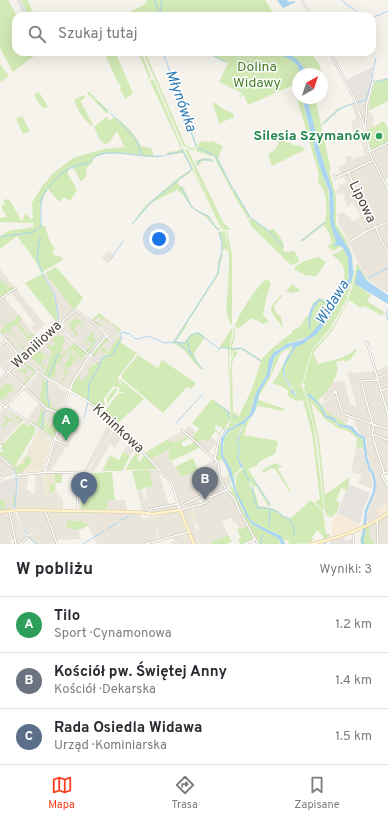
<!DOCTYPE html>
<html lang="pl">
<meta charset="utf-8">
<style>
:root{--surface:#fff;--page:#f7f7f7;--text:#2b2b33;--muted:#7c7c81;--line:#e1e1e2;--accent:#fc3f1d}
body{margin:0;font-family:Overpass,sans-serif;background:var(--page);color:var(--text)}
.compass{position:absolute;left:292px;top:68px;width:36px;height:36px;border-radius:50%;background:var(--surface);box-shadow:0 4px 16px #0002;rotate:39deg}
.you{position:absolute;left:159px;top:239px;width:14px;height:14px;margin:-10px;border:3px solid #fff;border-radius:50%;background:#1a73e8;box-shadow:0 0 0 6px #1a73e833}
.badge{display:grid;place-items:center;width:26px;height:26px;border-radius:50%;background:var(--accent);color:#fff;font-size:13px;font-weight:700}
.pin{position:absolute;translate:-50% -33px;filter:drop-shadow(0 1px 2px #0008)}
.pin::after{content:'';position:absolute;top:21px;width:14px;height:12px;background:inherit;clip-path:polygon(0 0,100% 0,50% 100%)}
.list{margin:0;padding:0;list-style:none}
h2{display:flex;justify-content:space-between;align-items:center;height:52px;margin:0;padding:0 16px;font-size:17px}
h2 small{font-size:13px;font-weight:400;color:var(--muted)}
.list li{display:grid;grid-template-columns:26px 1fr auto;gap:12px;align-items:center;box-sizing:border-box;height:56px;padding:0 16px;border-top:1px solid var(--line)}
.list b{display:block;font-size:15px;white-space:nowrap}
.list p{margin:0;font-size:13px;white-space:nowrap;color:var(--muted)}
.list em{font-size:13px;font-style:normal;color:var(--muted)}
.icon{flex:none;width:22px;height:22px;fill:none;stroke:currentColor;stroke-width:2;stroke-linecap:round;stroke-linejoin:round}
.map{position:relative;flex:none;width:388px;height:544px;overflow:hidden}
.search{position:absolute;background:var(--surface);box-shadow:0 4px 16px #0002;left:12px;right:12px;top:12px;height:44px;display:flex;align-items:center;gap:10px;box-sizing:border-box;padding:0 14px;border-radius:12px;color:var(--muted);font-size:15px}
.sheet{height:220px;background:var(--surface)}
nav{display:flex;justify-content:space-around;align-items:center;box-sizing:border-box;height:56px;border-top:1px solid var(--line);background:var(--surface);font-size:11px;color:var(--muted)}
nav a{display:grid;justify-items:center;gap:2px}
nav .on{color:var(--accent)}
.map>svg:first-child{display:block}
</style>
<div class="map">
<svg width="388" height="544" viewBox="0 0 388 544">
<rect width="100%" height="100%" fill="#f6f3ec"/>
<g fill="#eae5da">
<polygon points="364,100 367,100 365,120 363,120 358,103"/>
<polygon points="355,103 368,154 388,144 388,179 384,181 388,187 388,293 367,279 354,255 350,243 339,225 337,214 343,212 353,221 358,219 360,216 353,203 347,206 343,193 337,195 336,190 340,188 339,185 346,183 344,177 335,180 332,175 340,173 338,166 346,164 345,156 351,155 352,159 365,155 361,141 356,143 351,121 356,120 352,104"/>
<polygon points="370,111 375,120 372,121 374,127 367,131 367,114"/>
<polygon points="109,251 114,255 108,264 102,257"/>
<polygon points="0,269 15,288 9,291 0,279"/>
<polygon points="45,273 74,310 62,320 58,318 55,295 43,274"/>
<polygon points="16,289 45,325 36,333 31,327 35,324 11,293"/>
<polygon points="4,297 39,340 23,355 19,354 0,330 0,301"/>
<polygon points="74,312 77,312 95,325 106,336 91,354 78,343 64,329 64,321"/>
<polygon points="99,313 121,330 118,334 120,336 114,343 106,332 92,320"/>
<polygon points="57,328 60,328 72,342 88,355 68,389 49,377 54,365 61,357 57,354 53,366 44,374 25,359 25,357"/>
<polygon points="108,338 113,345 100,361 93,355"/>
<polygon points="5,343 18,357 17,360 8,369 0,362 0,348"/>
<polygon points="91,358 99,363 75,393 72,391 75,381"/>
<polygon points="21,361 35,372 24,385 11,373"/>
<polygon points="388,366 388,471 383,473 381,475 388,488 388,511 368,523 366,521 369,509 376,491 375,476 371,468 366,449 367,440 362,435 357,432 358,428 356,428 354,417 347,415 348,423 343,422 328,413 324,407 334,394 333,393 325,401 322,397 333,382 344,381 350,404 357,407 347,372 352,371 353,373 376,371"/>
<polygon points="7,374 22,388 6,405 5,405 0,401 0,381"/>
<polygon points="39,374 67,393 59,416 48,432 27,419 41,401 27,388"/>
<polygon points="4,409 22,421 0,445 0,413"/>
<polygon points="61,424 79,429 69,443 56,437"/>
<polygon points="107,426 113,429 87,471 83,472"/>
<polygon points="116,426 124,434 115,448 106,442"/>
<polygon points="189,426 196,432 192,438 184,432"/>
<polygon points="182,431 188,436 173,443 170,442 168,439"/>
<polygon points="203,437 209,440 212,437 217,443 209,452 198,443"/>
<polygon points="130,440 138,449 136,453 133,452 130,456 123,452"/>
<polygon points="55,442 67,446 51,470 47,470"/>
<polygon points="105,442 110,445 94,471 89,471"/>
<polygon points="356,447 361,447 372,481 372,489 358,483 359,479 361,479 361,475 351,472"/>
<polygon points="168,450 171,455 168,456 171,461 181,477 199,469 206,488 208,489 206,493 198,496 200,505 207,504 213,496 222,493 229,493 233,497 238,511 247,526 240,530 236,522 235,523 231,518 222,521 228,535 210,543 211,544 195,544 182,511 189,508 196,530 199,529 193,507 195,506 195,505 186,507 184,503 179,505 173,480 162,472 150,459"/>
<polygon points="0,456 14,469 15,474 0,479"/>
<polygon points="149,470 158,470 169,505 151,509 148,513 141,511 142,509 137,490 142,489 145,500 148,499 145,489 153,485"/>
<polygon points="43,473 45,496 50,496 55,491 63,499 63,509 16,508 16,498 19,484 35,495 35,474"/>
<polygon points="28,475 27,488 18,483 17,476"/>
<polygon points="229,476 229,480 231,485 226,488 221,478"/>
<polygon points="107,500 125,500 127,510 107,510"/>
<polygon points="170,505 177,505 177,509 149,513 152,510"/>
<polygon points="15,511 21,527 27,536 19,544 16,544 10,512"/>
<polygon points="17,511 45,511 56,544 37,544 33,541 29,536 33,534 33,533 29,535 26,532 21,526"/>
<polygon points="46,511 139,513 143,519 179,511 188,532 160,540 156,527 155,528 159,540 151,543 141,544 97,544 87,523 84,524 67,521 67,528 79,530 80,539 57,540"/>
<polygon points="9,512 14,540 11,540 11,542 12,544 15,542 15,544 0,544 0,514"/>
<polygon points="388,516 388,544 374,544 370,538 369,525"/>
<polygon points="188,534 192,544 172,544 171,542 175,541 174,537"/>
</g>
<g fill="#f7ead8">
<polygon points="385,503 388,508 388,511 384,514 379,515 377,510 383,507 383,505"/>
<polygon points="338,513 360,524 360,526 332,536 332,523"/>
</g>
<g fill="#e6e2dd">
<polygon points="16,0 21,0 29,16 24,16"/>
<polygon points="373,67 370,88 366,99 358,102 346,80"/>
<polygon points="214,460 217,465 218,476 225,489 211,496 205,493 208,489 199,469"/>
<polygon points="16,477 17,485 15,508 0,511 0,482"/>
<polygon points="348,484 370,493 363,510 360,524 338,513"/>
<polygon points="343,537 345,541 354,538 353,544 333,544 332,541"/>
</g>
<g fill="#efe8d6">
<polygon points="38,430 52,441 43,470 18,473 16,467 26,455"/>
<polygon points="44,473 55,473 56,490 49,496 45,496"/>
<polygon points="193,507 197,523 194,524 189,508"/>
</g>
<g fill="#d2eab5" fill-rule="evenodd">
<polygon points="0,0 8,0 17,16 16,52 38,53 13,72 0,48"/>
<polygon points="21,0 27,0 35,16 29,16"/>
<polygon points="147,0 265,0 275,16 126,16 125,14 144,5"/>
<polygon points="104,52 115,52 133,93 125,99 120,89 121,86 117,81"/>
<polygon points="138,52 141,52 151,77 148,81 149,78"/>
<polygon points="142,52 182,142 143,52 145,52 185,144 188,147 193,149 195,147 195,144 174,86 175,85 197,145 194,151 187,148 185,146 185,147 183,145"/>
<path d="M204 52H308C316 58 321 63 321 74H298V98H302L319 165 328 189 330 221 336 242 333 246 338 244 342 246 333 251 330 247 332 244 330 247 331 251 328 247H326L332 243 329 233 324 225 302 242 301 240 325 221C328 209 327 191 318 182L319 175 298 102V83L248 105 244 95 239 98 242 93 219 82 228 63Z"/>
<polygon points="0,64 9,76 1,82 0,81"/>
<polygon points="388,78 388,101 368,111 370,99 375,81"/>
<polygon points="153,79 182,147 179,148 180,146 150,81"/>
<polygon points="87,90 109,111 107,114 88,94"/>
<polygon points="39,92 48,107 43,108 37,101 34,94"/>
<path d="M84 95 85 98 81 100V102L93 125 92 126C85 121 75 108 75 99Z"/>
<polygon points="307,98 315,98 331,170 330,172 330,170 329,170 336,196 336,224 347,241 345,244 335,227 333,216 334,208 333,192 317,142 315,129"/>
<polygon points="214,102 223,109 234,114 234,117 222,122 220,125 213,105"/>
<polygon points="354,102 339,110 323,125 323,122 329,117 325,110 329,117 338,108 339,108"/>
<polygon points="22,116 30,131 23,134 16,119"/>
<path d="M106 117 110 121 114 117C127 125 134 133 141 146L151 148 154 156H160V157C142 159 104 146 92 160L93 162 87 167 86 176 82 181 80 180 74 169 71 168 68 170V174L77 190 70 201 64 197 59 202 48 189C42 199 37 214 42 226H45L50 242 55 249 52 252 56 256 59 255 63 260 44 271 42 273 34 259 17 236 0 249V236L8 231 33 227 34 223 0 222V218L7 217 1 206 5 204 3 200 9 199 21 220H23L25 213 31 219H33L32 203 44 183 45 184 52 174 73 158 104 149 124 147V146L117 131 109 143 105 144 100 140 94 127Z"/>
<polygon points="384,121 388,128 388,142 371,150 367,131"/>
<polygon points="275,135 288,143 292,143 293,145 300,146 306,149 272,166 268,154 275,150 279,143 274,137"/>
<polygon points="202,141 208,142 212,141 223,146 218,158 233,189 231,190 216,161 215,157 196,151 198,144"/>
<path d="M183 148 217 218 185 149 188 150 223 222 231 230H225L220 222 224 230H217L207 218 192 208 185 197 177 190 151 203 131 226 144 207 178 178 190 170 191 168 183 153 165 155 168 152 177 151ZM192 170 193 171 222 230H220L215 225 209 216 193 208 183 187H181L178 184 179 180 190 173Z"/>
<polygon points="204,158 211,159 213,161 212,162 204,160 198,166 195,161"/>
<polygon points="234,189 250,217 248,219 232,192"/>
<path d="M251 218 268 230 274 229C278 236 286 242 283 250L285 252 294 251 298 257 299 262 295 264 291 265 252 227 249 222Z"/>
<polygon points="225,231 228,252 226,249 224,249 222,253 221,241 218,232"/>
<polygon points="226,231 227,231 232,255 232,326 228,319 228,311 226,319 228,276 228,303 229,257"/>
<path d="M346 245 349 246C355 266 356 277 347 296L348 297 329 330 312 349 302 384 298 386H302L305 398 303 387 314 429 324 510H322L315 502 320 499 312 434 303 400 296 401 288 396V391L285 388 272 383 277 377 291 348 286 350 281 353 270 378 259 396V400L285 409 284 411 258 406 247 425 244 435 278 441 275 454 260 461 256 466 248 469 271 506H268L257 487 255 486 253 488 252 484 249 482 251 489H254L259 506 272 508 278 511 283 516 291 518 311 500 323 512 326 534H330V536L324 539 321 534 317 530 312 538 315 541 312 540 311 542H313L305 544 298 543 297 544H289L288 540 284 541C278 530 263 530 254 523 246 517 237 495 235 486H236V476L241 470 244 468 238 458 240 452 238 442 242 429 246 421 251 418 255 411 260 391 271 373 274 358 282 350 294 345C293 352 289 354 286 359 279 370 285 381 292 390L291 392 298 397C295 393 294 391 292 387 288 380 282 374 285 365 285 363 295 348 296 347 299 343 310 340 314 336 328 324 335 306 344 290 347 286 351 283 352 278 355 267 352 254 346 245Z"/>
<path d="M343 248 348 258 349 278 340 291 327 315 312 334 307 337 287 344 275 351 267 374 256 393 250 414 243 421 224 431 229 425 231 418 224 429 217 425 214 428 220 434V435L215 431 208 442 203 438 198 443 192 438 199 429 192 423 212 399 229 411 231 417 229 369 230 364 231 402V362L234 352 236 351 238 353 234 358 232 363 233 412 239 416 251 391 261 362 241 349 233 351 231 358V351H232L230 348 234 334 233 326C238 333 233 341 232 348H242L262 360C266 352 285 338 292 333V331L301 326 306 316 308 317 313 303 319 298 328 301C340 285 356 271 332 255L330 256 338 252Z"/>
<path d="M222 254H223L220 265 219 274 188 322 186 327 176 341 184 343 191 334 198 332 205 337 194 353 196 360 203 369 202 370C191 362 187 348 173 344V342L216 276C220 268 215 263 222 254Z"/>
<polygon points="318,257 326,262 317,276 316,275 314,277 310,275 308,276 295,270 294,268 302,262"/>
<path d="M357 263 367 279 366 280 360 270 357 272 355 284 371 295 367 301 384 312 382 316 365 306 361 308 349 300 332 331 313 353 318 364C331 360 346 359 356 349L357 350 351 359 345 362 344 360 336 362C342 376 326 391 318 401L328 413 345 423 347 426 338 424C334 417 330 419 326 414 319 407 317 399 308 394L307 395 318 404 327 418 333 420 337 425 341 427 350 429 363 440 364 451 361 447H356L357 438 348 431 338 428 326 420 311 402 319 438 325 495 350 477 347 490 341 488 336 501 340 503 337 513 329 518V515L327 516 325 512 317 437 304 387V385L307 384H303L313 349 327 335 335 323 347 302 351 290 352 289Z"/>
<polygon points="56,267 83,298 74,310 45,273"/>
<polygon points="42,274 54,295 58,324 41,340 40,338 58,324 25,283"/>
<polygon points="0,279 6,286 5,284 7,282 8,284 10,283 10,284 7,286 8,288 11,287 11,285 13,289 9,291 6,288 8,292 0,298"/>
<path d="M266 279 269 281 271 284 268 292 263 314 264 316 269 322 263 324 252 318 239 328 235 327C236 317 258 285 266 279Z"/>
<polygon points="292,284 301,291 291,293 286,291"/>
<path d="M281 295 282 296 274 306 275 311 281 317 283 329C280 321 272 317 271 308L273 304Z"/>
<polygon points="99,313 121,330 118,334 121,338 117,347 120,342 137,353 118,377 119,379 118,381 120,382 119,383 123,385 120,381 120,379 144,399 117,424 106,414 105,411 119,393 123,393 125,392 124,386 125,392 118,392 120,390 119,387 114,387 114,385 103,400 104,400 105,406 102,409 98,407 102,401 97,407 88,401 88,394 88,400 72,392 71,389 77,377 80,377 80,380 82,378 81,380 84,380 89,373 87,371 92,365 94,366 97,362 100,364 102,359 115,343 114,341 116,341 120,336 115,332 116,333 119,331 109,321 106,322 106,320 104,318 102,320 98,317 94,320 102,325 101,327 92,320"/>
<polygon points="19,315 22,319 18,323 19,324 29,336 33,333 35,335 22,344 27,350 30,348 31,349 20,357 17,351 19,354 22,355 27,351 24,348 22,349 21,348 23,348 21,345 16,350 16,349 28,339 16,324 10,329 20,342 9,331 9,334 7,331 3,334 14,347 18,345 16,342 18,345 14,348 0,332 4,327 7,330 0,317 7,325 11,321 14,324 12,321"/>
<polygon points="76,318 84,323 83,325 85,324 80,329 80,328 83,325 80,322 74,329 78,333 74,336 74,332 69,328 70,326 72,328 71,326 73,324 69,325 69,323"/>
<path d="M232 328C234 335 230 339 230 346 229 367 229 388 230 409L229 410 228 409H230L228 349 221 348 214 356Z"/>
<polygon points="94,331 95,332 93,335 96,343 89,352 99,344 89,354 86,351 93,343 90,341 87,345 86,344 88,342 87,341 86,343 84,342"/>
<polygon points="61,335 65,341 62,347 63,350 61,352 60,351 60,354 62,355 74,343 88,354 85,353 82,359 76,354 75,351 67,350 59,363 56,364 56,372 52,379 43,375 44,373 46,372 45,371 50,359 49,358 52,353 46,345 47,346 48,344 49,345 53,346 55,344 52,339 55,336"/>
<polygon points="106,337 109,339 101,347 108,350 104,354 100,348 94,357 92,354"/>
<polygon points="40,350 46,357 49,356 47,361 47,358 44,357 41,364 45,365 46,362 43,370 42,368 41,364 40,365 37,363 38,362 37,362 34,360 34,359 34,360 30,358 32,357 33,358 32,356"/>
<path d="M68 351H70L73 353 72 354C75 357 78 357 81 360L75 367 80 360 77 358 69 368 65 366 63 367 66 369 65 371 68 370V373L63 381 62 380 66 375C64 372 62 370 64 366L60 363 63 359 61 362 64 365 71 354 69 352 63 359Z"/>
<polygon points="138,355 158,368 162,360 196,383 191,389 187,387 163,413 122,378 122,374"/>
<polygon points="22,361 36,371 29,380 27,379 29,381 24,385 23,384 26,381 25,377 28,373 26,376 29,378 34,372 28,368 26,371 28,372 24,375 20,370 18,371 18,369 19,370 21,368 25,370 27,367 22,363 17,367 15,366"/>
<polygon points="43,378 45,380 45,383 46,380 47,381 48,406 49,402 48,392 50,404 54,406 50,406 60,411 61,408 63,408 62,413 47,407 46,407 45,406 45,400 45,404 39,399 41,393"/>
<polygon points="9,383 13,386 11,389 12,390 16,388 14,390 16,391 8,393 8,394 4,399 5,400 2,398 0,399 0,388 5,384 7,385"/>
<polygon points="117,388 117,391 107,404 107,398 114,389"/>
<polygon points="41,408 43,410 42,416 44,410 46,411 45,411 43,415 42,429 44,421 43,417 45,418 44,429 47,422 48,422 48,417 56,419 58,417 49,412 60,415 61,416 55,436 53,437 45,432 55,420 51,417 49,418 48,427 44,431 38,428 40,424 38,426 31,423 34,422 37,424"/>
<polygon points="5,409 23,420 19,425 10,420 2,429 5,432 4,433 2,429 0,431 4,427 2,425 1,427 0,426 7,420 4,417 5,415 18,424 21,421 5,409 2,412"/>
<path d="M24 421 34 427 35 429 34 430 36 431 15 466 17 469V466L20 464H23L26 456 32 458 29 466 27 465 26 469H23L24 472 19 473 17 470 18 473 16 474C15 465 7 460 0 455V452H4L1 449 2 445 22 424 24 423 30 427 29 425Z"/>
<polygon points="245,422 241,428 237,441 239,449 237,458 241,468 235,474 234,483 231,469 223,455 224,439 229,431"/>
<path d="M221 435 219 443 221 444C220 461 231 470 231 485L226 466 222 460 219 461 216 458C218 451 217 441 221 435Z"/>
<polygon points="188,436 190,438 181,443 184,447 195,442 201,447 171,461 168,456 170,454 168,450 150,459 145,453 168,439 170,442 172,441 174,443"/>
<polygon points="138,449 141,452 137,459 140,462 144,455 157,469 125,470"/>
<polygon points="123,452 130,456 122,471 102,471 110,455 119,460"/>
<polygon points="193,458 198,470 181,477 175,467"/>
<polygon points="275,463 282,466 281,468 278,467 278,469 291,491 290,492 275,469 271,468 264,473 262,470"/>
<polygon points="149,470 153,486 137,490 132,471"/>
<polygon points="112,472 115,500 107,500 107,510 81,509 80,474"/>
<polygon points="55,473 62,474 62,483 55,483 55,490 50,494 49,484 55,483"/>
<polygon points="231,486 232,486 243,511 253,525 278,538 280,544 259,544 241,513 234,496 229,491 232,492 231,489 229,488"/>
<polygon points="15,497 15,508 12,504 14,503 12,498 4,500 6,507 3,508 4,510 11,507 11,509 1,511 0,500"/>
<polygon points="67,521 83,521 84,524 87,523 88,526 79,530 67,528"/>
<polygon points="247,526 253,539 244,544 240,544 238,540 241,538 237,529 239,528 240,530"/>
<polygon points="369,526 370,538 374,544 361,544 360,540 363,529"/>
<polygon points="228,535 232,542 226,544 211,544 210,543"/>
</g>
<polygon fill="#e5e3e0" points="103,334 105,336 90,353 89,351 96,343 94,342 95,340 97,341"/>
<g fill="#a9d4f2">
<polygon points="277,0 287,0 289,2 294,1 296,2 283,8"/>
<path d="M277 52C289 52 304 61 305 74H300C299 73 299 68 298 67 295 60 281 54 274 54Z"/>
<path d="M302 98H307L315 129 317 142 333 192 334 212 333 216 335 227 350 251 352 257 353 271H354L351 282 343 292 332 314 316 335 306 341 305 343 296 347 286 363 284 367 285 377 297 397 302 396 297 397 291 392 292 389C285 381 279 370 286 359 289 354 293 352 293 345L282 350 274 358 269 377 260 391 255 411 251 417 246 421 242 429 238 442 240 449 238 458 243 467 241 468 237 458 239 449 237 441 244 423 229 431 225 436 223 444V455L231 469 236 490 250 519 256 524 281 536 285 544H281L278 538 253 525 246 516 235 492 228 470 221 456V439L227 430 243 421 250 414 256 393 267 374 269 360 273 353 287 344 302 340 310 335 327 315 340 291 349 278 348 258 343 248 339 245 333 247 336 242 330 221 329 191 319 165Z"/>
<polygon points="357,270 360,270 366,280 388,295 388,304 355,284"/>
<path d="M320 299 327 304 320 301C311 306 309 323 311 331 305 322 310 303 320 299Z"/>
<polygon points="307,394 311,395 318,402 326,415 334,418 338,424 352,426 359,435 354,433 350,429 339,426 333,420 325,417 318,404 307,395"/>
</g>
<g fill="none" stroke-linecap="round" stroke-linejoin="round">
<g stroke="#a9d4f2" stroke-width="1">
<polyline points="155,0 159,12 170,16"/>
<polyline points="341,0 362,16"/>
<polyline points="160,16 162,0"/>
<polyline points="372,18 388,11"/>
<polyline points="163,52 163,53"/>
<polyline points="206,52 225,62"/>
<polyline points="267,52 271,53"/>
<polyline points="164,55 196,146"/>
<polyline points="373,71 376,58"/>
<polyline points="372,78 373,73"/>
<polyline points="374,82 388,79"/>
<polyline points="358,102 366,100 372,80"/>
<polyline points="99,103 107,111"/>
<polyline points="347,106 355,103"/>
<path d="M110 113C122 125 138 136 141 154"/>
<polyline points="322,125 337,111 346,106"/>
<polyline points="198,148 215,156"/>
<polyline points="216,157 233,189"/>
<polyline points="197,165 200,160 212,160"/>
<path d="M49 187C58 174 71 165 87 163 91 162 93 158 96 156 100 154 105 153 108 153 127 152 145 158 164 156"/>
<path d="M181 187C189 204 190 209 208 216L213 224 219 230"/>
<polyline points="234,190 250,217"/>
<polyline points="251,218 270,232 283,247"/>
<polyline points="132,224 151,202 192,169 183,151 166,155"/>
<polyline points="0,237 33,232 41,227 41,203 42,197 47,189"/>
<polyline points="40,237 37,258 42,272"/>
<polyline points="301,241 324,223"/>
<polyline points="111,259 123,241"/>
<polyline points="42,273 55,295 59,324"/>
<polyline points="368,278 388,268"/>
<polyline points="388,309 386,314 388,321"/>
<polyline points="138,339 148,336 165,343 174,342 185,343"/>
<polyline points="187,341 191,354 202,369"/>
<path d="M174 342 218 273C219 256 226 250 219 232"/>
<polyline points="186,342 191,335 198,333 218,348"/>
<polyline points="178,343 191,353"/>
<polyline points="219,349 223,347 229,349"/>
<polyline points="231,349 241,348 261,361"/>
<polyline points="49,376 58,354"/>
<polyline points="47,394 47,380"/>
<polyline points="47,396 49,402 48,407"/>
<polyline points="88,400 89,384 99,367 102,358 112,355 122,338 120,335 122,332 130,334 134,338 137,339"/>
<polyline points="217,404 230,413"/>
<polyline points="228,412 229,418"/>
<polyline points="233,416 237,419"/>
<polyline points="84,418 88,402 94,407"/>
<polyline points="110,420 115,425"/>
<polyline points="176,423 203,394"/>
<polyline points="116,426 119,428"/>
<polyline points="42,429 43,415 45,411"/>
<polyline points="119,429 122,432"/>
<polyline points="123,433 132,443"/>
<polyline points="133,444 137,448"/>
<polyline points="138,449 141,452"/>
<polyline points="0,456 14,468 16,474"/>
<polyline points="242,467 250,482"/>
<polyline points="253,479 270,504"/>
<path d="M252 487 257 508C264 508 271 508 277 512 282 514 282 517 288 518 293 523 295 528 294 535"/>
<path d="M15 508C14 497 19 488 16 477"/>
<polyline points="121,520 129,516"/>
<polyline points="269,525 270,510"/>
<polyline points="107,529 117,523"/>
<polyline points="24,530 27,534"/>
<polyline points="29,537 36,544"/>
<polyline points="255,541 257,544"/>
<polyline points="331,542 332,544"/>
<polyline points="83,544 104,531"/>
<polyline points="261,544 261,539 264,534"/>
<polyline points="324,544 326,543"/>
</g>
<polyline stroke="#a9d4f2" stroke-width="2.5" points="356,434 364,438 366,457 370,470 373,474 375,484 374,492 366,511 364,532 362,541 363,544"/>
<defs>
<g id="street">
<polyline points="302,0 311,16"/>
<polyline points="330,52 356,102 365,130 370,154 388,190"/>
<polyline points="365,128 367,104 373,81"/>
<polyline points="369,152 388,143"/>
<path d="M349 173C355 193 367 208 375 226 379 236 382 243 388 251"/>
<polyline points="335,175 336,178 340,176 372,161"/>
<polyline points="348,243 367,231 388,222"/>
<polyline points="0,299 16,288"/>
<polyline points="59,325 74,342 99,362"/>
<polyline points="0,333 23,360 44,376 89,402 123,430 161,472 171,481 180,510 206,503 211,497"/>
<polyline points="367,342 388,415"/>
<polyline points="0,346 6,341"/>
<polyline points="0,364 46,408 62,415"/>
<polyline points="377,378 388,374"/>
<polyline points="0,380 75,310 99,327 113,343"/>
<polygon points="335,391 337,391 336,393 335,393"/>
<polyline points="381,391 388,388"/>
<polyline points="336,393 343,414 388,429"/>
<polyline points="0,403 54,439 68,445"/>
<polyline points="323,405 334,392"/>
<polyline points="0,413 38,372"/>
<polyline points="373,425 361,381 378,380"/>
<polyline points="374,425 372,434 384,473 382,476 388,487"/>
<polyline points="182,430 216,460 218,463 220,477 226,490 234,498 239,510 258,544"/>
<polyline points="372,434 388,440"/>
<polyline points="0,441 2,443"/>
<polyline points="0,457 13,468"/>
<polyline points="215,459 219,438 224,430"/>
<polyline points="45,472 72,384 85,362 107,335"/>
<polyline points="384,473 388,472"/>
<polyline points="17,475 49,472 77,473 78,511"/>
<polyline points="0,476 1,479"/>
<polyline points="179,508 186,503 203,495 211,497 226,490"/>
<polyline points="45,510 57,544"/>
<polyline points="9,511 16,544"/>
<polyline points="148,514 151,509 178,504"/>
<polyline points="377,520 378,544"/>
<polyline points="20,544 28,537"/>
<polyline points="146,544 188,532"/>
<polyline points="245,544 255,539"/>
<polyline points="353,544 354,532"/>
</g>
<g id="secondary">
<polyline points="0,512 19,510 137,512 152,514 180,510 194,544"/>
<path d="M312 544C337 538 367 529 388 513"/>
</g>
</defs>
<use href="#street" stroke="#c2bbae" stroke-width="2.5"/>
<use href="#secondary" stroke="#d6c79b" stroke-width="3.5"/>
<use href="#street" stroke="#fff" stroke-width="1.5"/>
<use href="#secondary" stroke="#fff3cd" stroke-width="2.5"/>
</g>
<circle fill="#2e9e5b" stroke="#fff" stroke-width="1.5" cx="379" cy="136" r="4"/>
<g text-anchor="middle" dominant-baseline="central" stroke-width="3" stroke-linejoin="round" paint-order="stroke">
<g font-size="14" fill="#4a7f2a" stroke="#fff">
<text x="257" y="67">Dolina<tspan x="257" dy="16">Widawy</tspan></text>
</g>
<g font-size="14" font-weight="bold" fill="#27864d" stroke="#fff" text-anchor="end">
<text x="371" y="136">Silesia Szymanów</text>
</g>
<g font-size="14" fill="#4b4439" stroke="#fff">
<text transform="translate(362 202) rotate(64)">Lipowa</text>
<text transform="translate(37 345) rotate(-43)">Waniliowa</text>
<text transform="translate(118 429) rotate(43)">Kminkowa</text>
</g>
<g font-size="15" font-style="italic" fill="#2e7ab2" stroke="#fff">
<text transform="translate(180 101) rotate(70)">Młynówka</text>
<text transform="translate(333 303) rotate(-58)">Widawa</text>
</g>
</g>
</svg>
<svg class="compass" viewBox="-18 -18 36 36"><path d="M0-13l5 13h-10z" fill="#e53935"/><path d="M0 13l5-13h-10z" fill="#7c7c81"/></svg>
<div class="you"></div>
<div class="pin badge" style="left:66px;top:441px;background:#2e9e5b">A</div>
<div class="pin badge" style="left:205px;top:500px;background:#6b7280">B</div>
<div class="pin badge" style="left:84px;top:505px;background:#5c6f8a">C</div>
<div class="search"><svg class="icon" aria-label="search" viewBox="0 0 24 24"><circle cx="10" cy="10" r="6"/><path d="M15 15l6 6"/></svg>Szukaj tutaj</div>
</div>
<section class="sheet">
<h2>W pobliżu<small>Wyniki: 3</small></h2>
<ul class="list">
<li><span class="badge" style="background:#2e9e5b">A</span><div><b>Tilo</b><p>Sport · Cynamonowa</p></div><em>1.2 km</em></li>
<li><span class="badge" style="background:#6b7280">B</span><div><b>Kościół pw. Świętej Anny</b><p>Kościół · Dekarska</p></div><em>1.4 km</em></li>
<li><span class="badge" style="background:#5c6f8a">C</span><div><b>Rada Osiedla Widawa</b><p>Urząd · Kominiarska</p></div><em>1.5 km</em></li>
</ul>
</section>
<nav>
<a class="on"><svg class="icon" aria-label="map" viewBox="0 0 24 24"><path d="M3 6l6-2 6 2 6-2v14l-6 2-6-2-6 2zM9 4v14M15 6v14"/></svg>Mapa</a>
<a><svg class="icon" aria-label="directions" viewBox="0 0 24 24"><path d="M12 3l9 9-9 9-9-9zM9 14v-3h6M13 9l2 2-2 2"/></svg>Trasa</a>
<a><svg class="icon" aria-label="saved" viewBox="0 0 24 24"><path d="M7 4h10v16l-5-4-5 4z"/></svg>Zapisane</a>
</nav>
